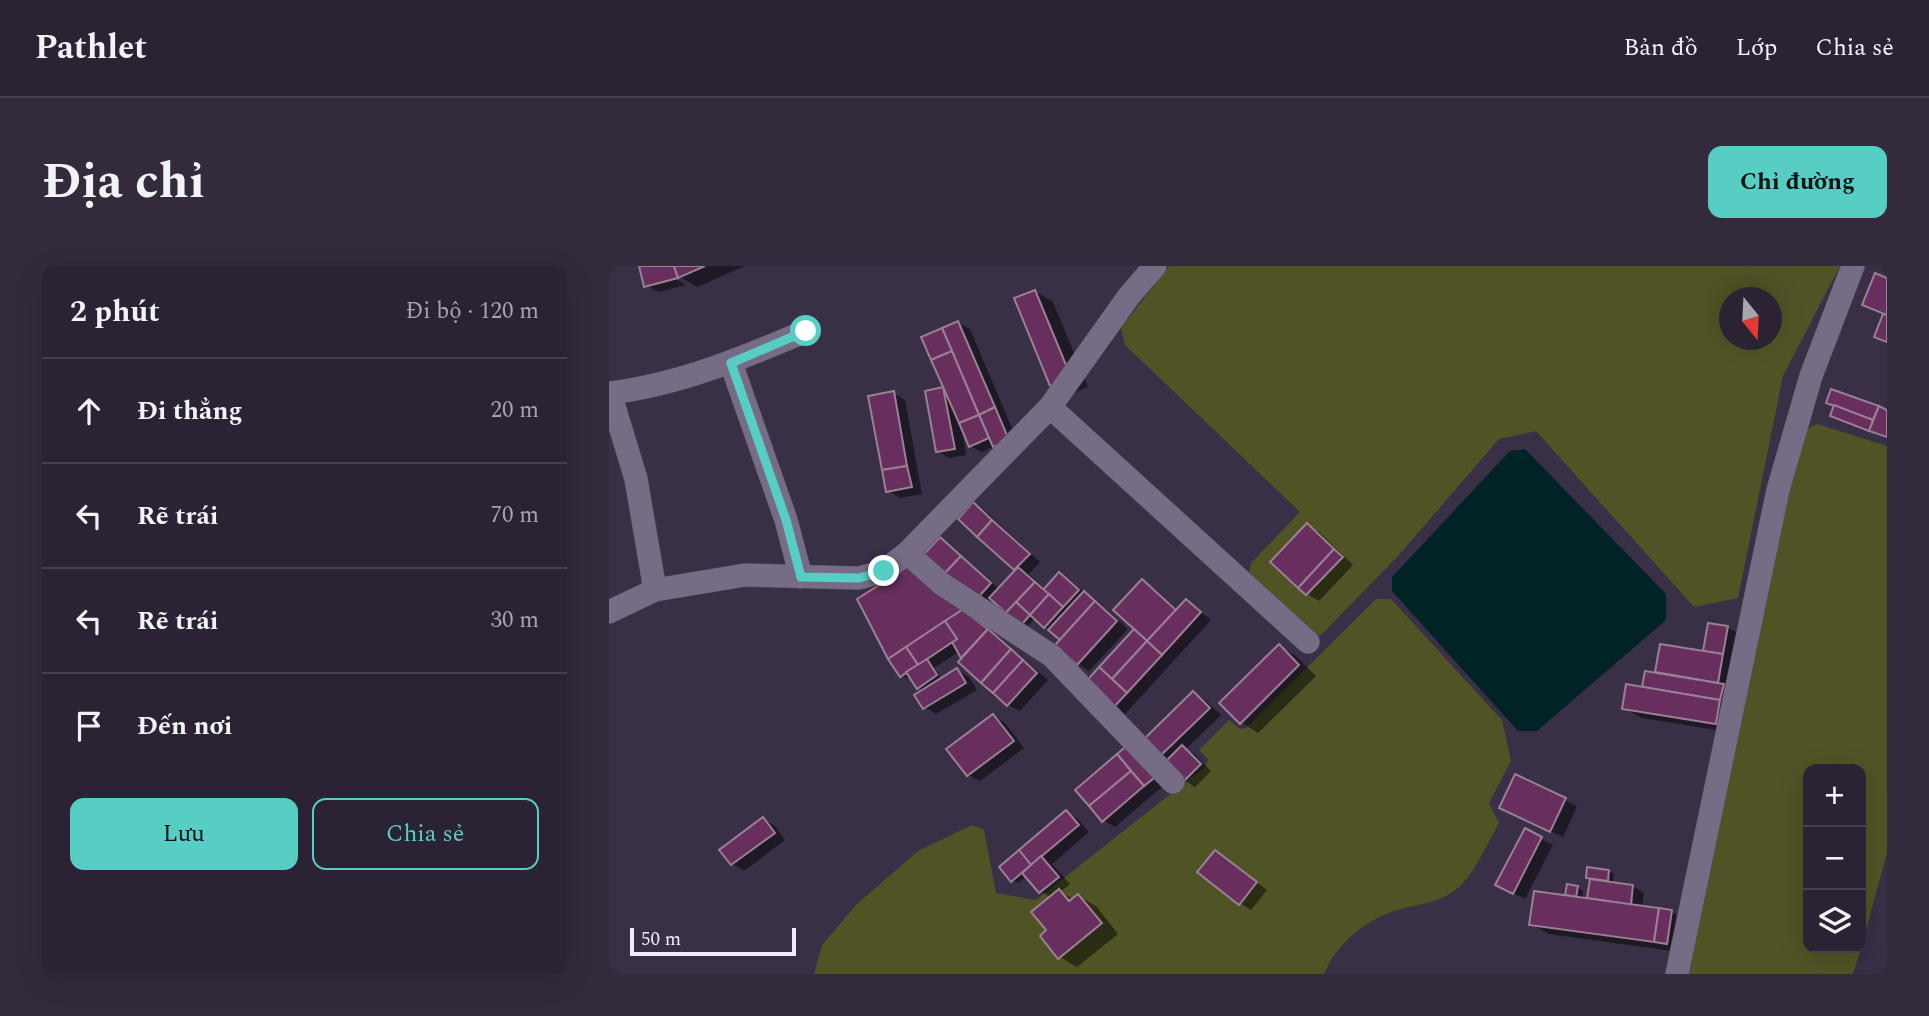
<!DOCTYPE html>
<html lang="vi">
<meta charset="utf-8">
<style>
:root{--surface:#2b2334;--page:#332b3c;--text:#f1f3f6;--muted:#a6a4ac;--line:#47404f;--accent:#56cec4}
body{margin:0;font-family:Spectral,serif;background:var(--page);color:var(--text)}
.controls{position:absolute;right:21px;bottom:21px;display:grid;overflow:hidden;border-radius:14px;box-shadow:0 7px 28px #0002}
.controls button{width:63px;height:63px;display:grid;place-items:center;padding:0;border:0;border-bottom:2px solid var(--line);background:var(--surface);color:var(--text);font:35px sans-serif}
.compass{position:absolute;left:1110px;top:21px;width:63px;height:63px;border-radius:50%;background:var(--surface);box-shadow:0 7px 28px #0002;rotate:162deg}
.scale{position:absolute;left:21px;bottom:18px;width:166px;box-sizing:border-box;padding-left:7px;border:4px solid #f0ebf9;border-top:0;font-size:19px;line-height:24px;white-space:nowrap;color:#f0ebf9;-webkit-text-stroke:5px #392f46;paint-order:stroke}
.stop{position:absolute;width:21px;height:21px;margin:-16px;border:5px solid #56cec4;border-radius:50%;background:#fff}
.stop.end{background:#56cec4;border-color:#fff;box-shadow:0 2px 7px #0008}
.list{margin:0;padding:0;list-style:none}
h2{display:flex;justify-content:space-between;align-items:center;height:91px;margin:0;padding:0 28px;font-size:30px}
h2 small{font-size:23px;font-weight:400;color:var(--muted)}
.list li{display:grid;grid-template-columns:46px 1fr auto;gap:21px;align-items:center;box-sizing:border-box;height:105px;padding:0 28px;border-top:2px solid var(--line)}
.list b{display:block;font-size:26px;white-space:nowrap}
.list em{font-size:23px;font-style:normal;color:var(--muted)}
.actions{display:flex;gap:14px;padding:21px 28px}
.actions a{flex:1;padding:16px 0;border:2px solid var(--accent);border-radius:14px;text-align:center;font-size:24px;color:var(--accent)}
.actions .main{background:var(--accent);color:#111}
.icon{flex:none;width:38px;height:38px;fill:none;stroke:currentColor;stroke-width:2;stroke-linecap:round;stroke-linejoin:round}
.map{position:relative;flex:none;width:1278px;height:708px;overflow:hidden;border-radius:14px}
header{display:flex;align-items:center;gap:42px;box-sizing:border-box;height:98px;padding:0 35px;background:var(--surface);border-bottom:2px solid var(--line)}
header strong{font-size:33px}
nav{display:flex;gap:38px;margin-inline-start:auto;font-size:24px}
.intro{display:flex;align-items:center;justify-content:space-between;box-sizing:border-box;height:168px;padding:0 42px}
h1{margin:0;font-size:49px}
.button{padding:18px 32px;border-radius:14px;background:var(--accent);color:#111;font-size:24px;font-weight:700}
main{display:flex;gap:42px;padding:0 42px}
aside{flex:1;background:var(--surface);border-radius:14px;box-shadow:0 7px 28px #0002}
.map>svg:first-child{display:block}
</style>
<header>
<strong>Pathlet</strong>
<nav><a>Bản đồ</a><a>Lớp</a><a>Chia sẻ</a></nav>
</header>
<div class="intro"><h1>Địa chỉ</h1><a class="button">Chỉ đường</a></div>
<main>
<aside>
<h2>2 phút<small>Đi bộ · 120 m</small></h2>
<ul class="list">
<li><svg class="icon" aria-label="ahead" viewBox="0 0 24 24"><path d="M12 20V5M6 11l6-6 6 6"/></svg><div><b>Đi thẳng</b></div><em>20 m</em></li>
<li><svg class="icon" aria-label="left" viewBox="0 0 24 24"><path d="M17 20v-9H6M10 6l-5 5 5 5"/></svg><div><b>Rẽ trái</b></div><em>70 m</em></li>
<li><svg class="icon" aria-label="left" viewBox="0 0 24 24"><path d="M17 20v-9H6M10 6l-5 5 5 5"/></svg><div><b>Rẽ trái</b></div><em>30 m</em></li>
<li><svg class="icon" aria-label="arrive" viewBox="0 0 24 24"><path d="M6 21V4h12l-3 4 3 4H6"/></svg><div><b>Đến nơi</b></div></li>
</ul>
<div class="actions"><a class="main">Lưu</a><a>Chia sẻ</a></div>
</aside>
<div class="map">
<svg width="1278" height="708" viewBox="0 0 1278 708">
<rect width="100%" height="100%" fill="#392f46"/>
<g fill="#505324" fill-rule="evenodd">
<path d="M560 0H1231L1174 110 1129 332 1085 341 927 165 890 173 790 289 711 370 694 362 640 307 642 297 691 246 516 79 512 62ZM1120 32H1162V74H1120Z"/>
<polygon points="1208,158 1278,180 1278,587 1252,682 1252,503 1199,503 1199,682 1252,682 1244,708 1075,708 1148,359 1194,164"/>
<path d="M767 333H782L893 454 902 495 880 537 890 557C881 573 863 611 850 621 833 636 816 637 796 642 761 650 729 675 715 708H205L213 679 248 638 309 585 363 559 375 564 387 627 427 634 597 500 599 493 590 484 620 454 631 463 637 462Z"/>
</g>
<polygon fill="#002425" points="916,183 1057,328 1057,354 928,465 909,465 783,325 783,311 901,185"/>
<g fill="#0007">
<polygon points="32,0 136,0 88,21 62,6 60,9 77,19 49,26 37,19"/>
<polygon points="426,25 444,36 479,121 460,129"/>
<polygon points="349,57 361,63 411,181 386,180 373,186 361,180 353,161 357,189 340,192 329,185 318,126 337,123"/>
<polygon points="284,127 296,134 313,228 291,232 279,225"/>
<polygon points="364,239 376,245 431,296 420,308 437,324 451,309 487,334 519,363 480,405 469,398 453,374 426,352 413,366 400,346 385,333 377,342 331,273 342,280 390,323 408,304 351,253"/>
<polygon points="698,259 710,266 744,299 710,335 698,328 663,296"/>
<polygon points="300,302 390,371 439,414 411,445 399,439 351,396 355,392 351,385 325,402 333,414 348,404 360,411 368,424 327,448 316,441 315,425 309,421 302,410 298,413 292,409"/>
<polygon points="533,315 545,322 569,344 577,335 602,354 516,448 504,441 477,417 527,363"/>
<polygon points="1118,361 1130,368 1125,467 1033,452 1015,442 1041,424 1048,408 1052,380 1095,387"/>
<polygon points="670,380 687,390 707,410 649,467 632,456"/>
<polygon points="584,427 596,434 612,449 577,483 585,488 602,505 586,521 575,514 534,476"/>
<polygon points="385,450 396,457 415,482 371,515 359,509"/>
<polygon points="523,478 560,515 506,561 494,554 468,524"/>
<polygon points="907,510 968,540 954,571 904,548"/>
<polygon points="457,546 469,553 480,566 443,598 461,618 451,626 465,633 469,630 487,640 509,668 468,701 451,691 440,665 442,632 432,625 418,610 409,617 403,614"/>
<polygon points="154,553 166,560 176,574 135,605 124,598 113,584"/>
<polygon points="932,573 944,579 916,633 900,625"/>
<polygon points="607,586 658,624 642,644 631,637"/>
<polygon points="1000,605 1005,608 1004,618 1024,620 1035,627 1033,642 1062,646 1068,649 1063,685 940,668 922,658 965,632 958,628 968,621 974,625 973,633 980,634 983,614 979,611"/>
</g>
<g fill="#682e5e" stroke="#998093" stroke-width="2">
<polygon points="30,0 65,0 69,12 35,21"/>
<polygon points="65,0 96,0 69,12"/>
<polygon points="1266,7 1278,12 1278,49 1253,39"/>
<polygon points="426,24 462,111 441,120 405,32"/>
<polygon points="1274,48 1278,49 1278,76 1265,71"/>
<polygon points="349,55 386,141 370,149 333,62"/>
<polygon points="333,62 343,85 322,94 312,71"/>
<polygon points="343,85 370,149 350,157 322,94"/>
<polygon points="334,121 346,183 327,186 316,125"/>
<polygon points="1222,123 1270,140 1264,154 1217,137"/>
<polygon points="285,125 298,200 273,204 259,130"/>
<polygon points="1225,139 1264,154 1260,165 1221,150"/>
<polygon points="1270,140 1278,144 1278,171 1260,165"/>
<polygon points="386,141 400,174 384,181 370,149"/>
<polygon points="370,149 380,172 360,181 350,157"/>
<polygon points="298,200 303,221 277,226 273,204"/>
<polygon points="364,236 383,254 368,271 349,253"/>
<polygon points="383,254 421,288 405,304 368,271"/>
<polygon points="698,257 725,283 689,322 661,296"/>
<polygon points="331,271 352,290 334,309 313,290"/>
<polygon points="725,283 734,291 697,329 689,322"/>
<polygon points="352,290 382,317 365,336 334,309"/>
<polygon points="300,300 353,344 279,393 248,333"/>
<polygon points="409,301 426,316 397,347 380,332"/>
<polygon points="450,306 470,324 454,341 434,324"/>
<polygon points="533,313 567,344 538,375 504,344"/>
<polygon points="426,316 440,328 421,349 407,336"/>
<polygon points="475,325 486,335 451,374 439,364"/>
<polygon points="440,328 454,341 435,362 421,349"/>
<polygon points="577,333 592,346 553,389 538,375"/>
<polygon points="486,335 508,355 468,399 446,379"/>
<polygon points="407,336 421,349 407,365 392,352"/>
<polygon points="353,344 379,363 352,392 343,376 348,373 336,355"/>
<polygon points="336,355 348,373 309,399 297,381"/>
<polygon points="1099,357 1119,360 1114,388 1094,385"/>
<polygon points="379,363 402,383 372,417 349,396"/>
<polygon points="525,363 538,375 503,413 490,401"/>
<polygon points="538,375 553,389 518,427 503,413"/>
<polygon points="670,378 690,399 631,458 610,437"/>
<polygon points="1051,378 1114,388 1109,417 1046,406"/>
<polygon points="297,381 309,399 291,411 279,393"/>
<polygon points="402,383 414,394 384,427 372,417"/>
<polygon points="318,393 328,409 308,423 297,406"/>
<polygon points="414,394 428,407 398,440 384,427"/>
<polygon points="490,401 518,427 503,443 475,418"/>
<polygon points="348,402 357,417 314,443 305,429"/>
<polygon points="1036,405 1115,418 1111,434 1033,421"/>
<polygon points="1017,418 1111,434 1107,458 1013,443"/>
<polygon points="584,425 601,442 548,493 532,476"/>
<polygon points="384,448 405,475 358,510 337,483"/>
<polygon points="522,476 550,508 535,520 508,488"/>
<polygon points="573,479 592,498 574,516 555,497"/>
<polygon points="508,488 522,505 480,540 466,524"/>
<polygon points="522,505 535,520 493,556 480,540"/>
<polygon points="906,508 957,532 941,566 890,542"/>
<polygon points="457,544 470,559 422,599 410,584"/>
<polygon points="154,551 166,567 122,599 110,584"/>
<polygon points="916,562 933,571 904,628 886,619"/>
<polygon points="410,584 422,599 402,616 390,601"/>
<polygon points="606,584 648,616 630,639 588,606"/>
<polygon points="432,590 450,611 430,627 413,607"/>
<polygon points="978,601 1000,604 999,615 977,612"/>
<polygon points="981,613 1024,619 1022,639 978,632"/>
<polygon points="958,618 969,620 967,631 956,629"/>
<polygon points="450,623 460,635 469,628 493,657 449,693 431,670 437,664 422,646"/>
<polygon points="925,625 1050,642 1045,676 920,659"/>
<polygon points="1050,642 1063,644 1058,678 1045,676"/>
</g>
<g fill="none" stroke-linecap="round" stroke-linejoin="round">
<defs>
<g id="minor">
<polyline points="122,97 177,254 192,311"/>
<path d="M0 127C69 119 134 92 197 65"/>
<polyline points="1,127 27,213 46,324"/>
<polyline points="441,141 699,376"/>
<polyline points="298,287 333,318 443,390 564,516"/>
<polyline points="0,346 46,324 136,309 250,312 275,305 298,287 441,141 520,30 546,0"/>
<polyline points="1068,708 1169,224 1202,110 1244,0"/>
</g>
</defs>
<use href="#minor" stroke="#524a5d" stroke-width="24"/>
<use href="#minor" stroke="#766c85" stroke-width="23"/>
</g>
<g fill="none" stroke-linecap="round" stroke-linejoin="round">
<polyline stroke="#56cec4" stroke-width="9" points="197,65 122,97 177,254 192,311 250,312 275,305"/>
</g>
</svg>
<div class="controls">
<button>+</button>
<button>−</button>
<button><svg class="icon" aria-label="layers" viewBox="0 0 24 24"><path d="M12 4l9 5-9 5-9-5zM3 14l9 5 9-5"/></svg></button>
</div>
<svg class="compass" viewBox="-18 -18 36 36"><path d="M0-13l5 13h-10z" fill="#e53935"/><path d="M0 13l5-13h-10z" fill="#a6a4ac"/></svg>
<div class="scale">50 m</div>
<div class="stop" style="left:197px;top:65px"></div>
<div class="stop end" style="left:275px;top:305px"></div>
</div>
</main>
